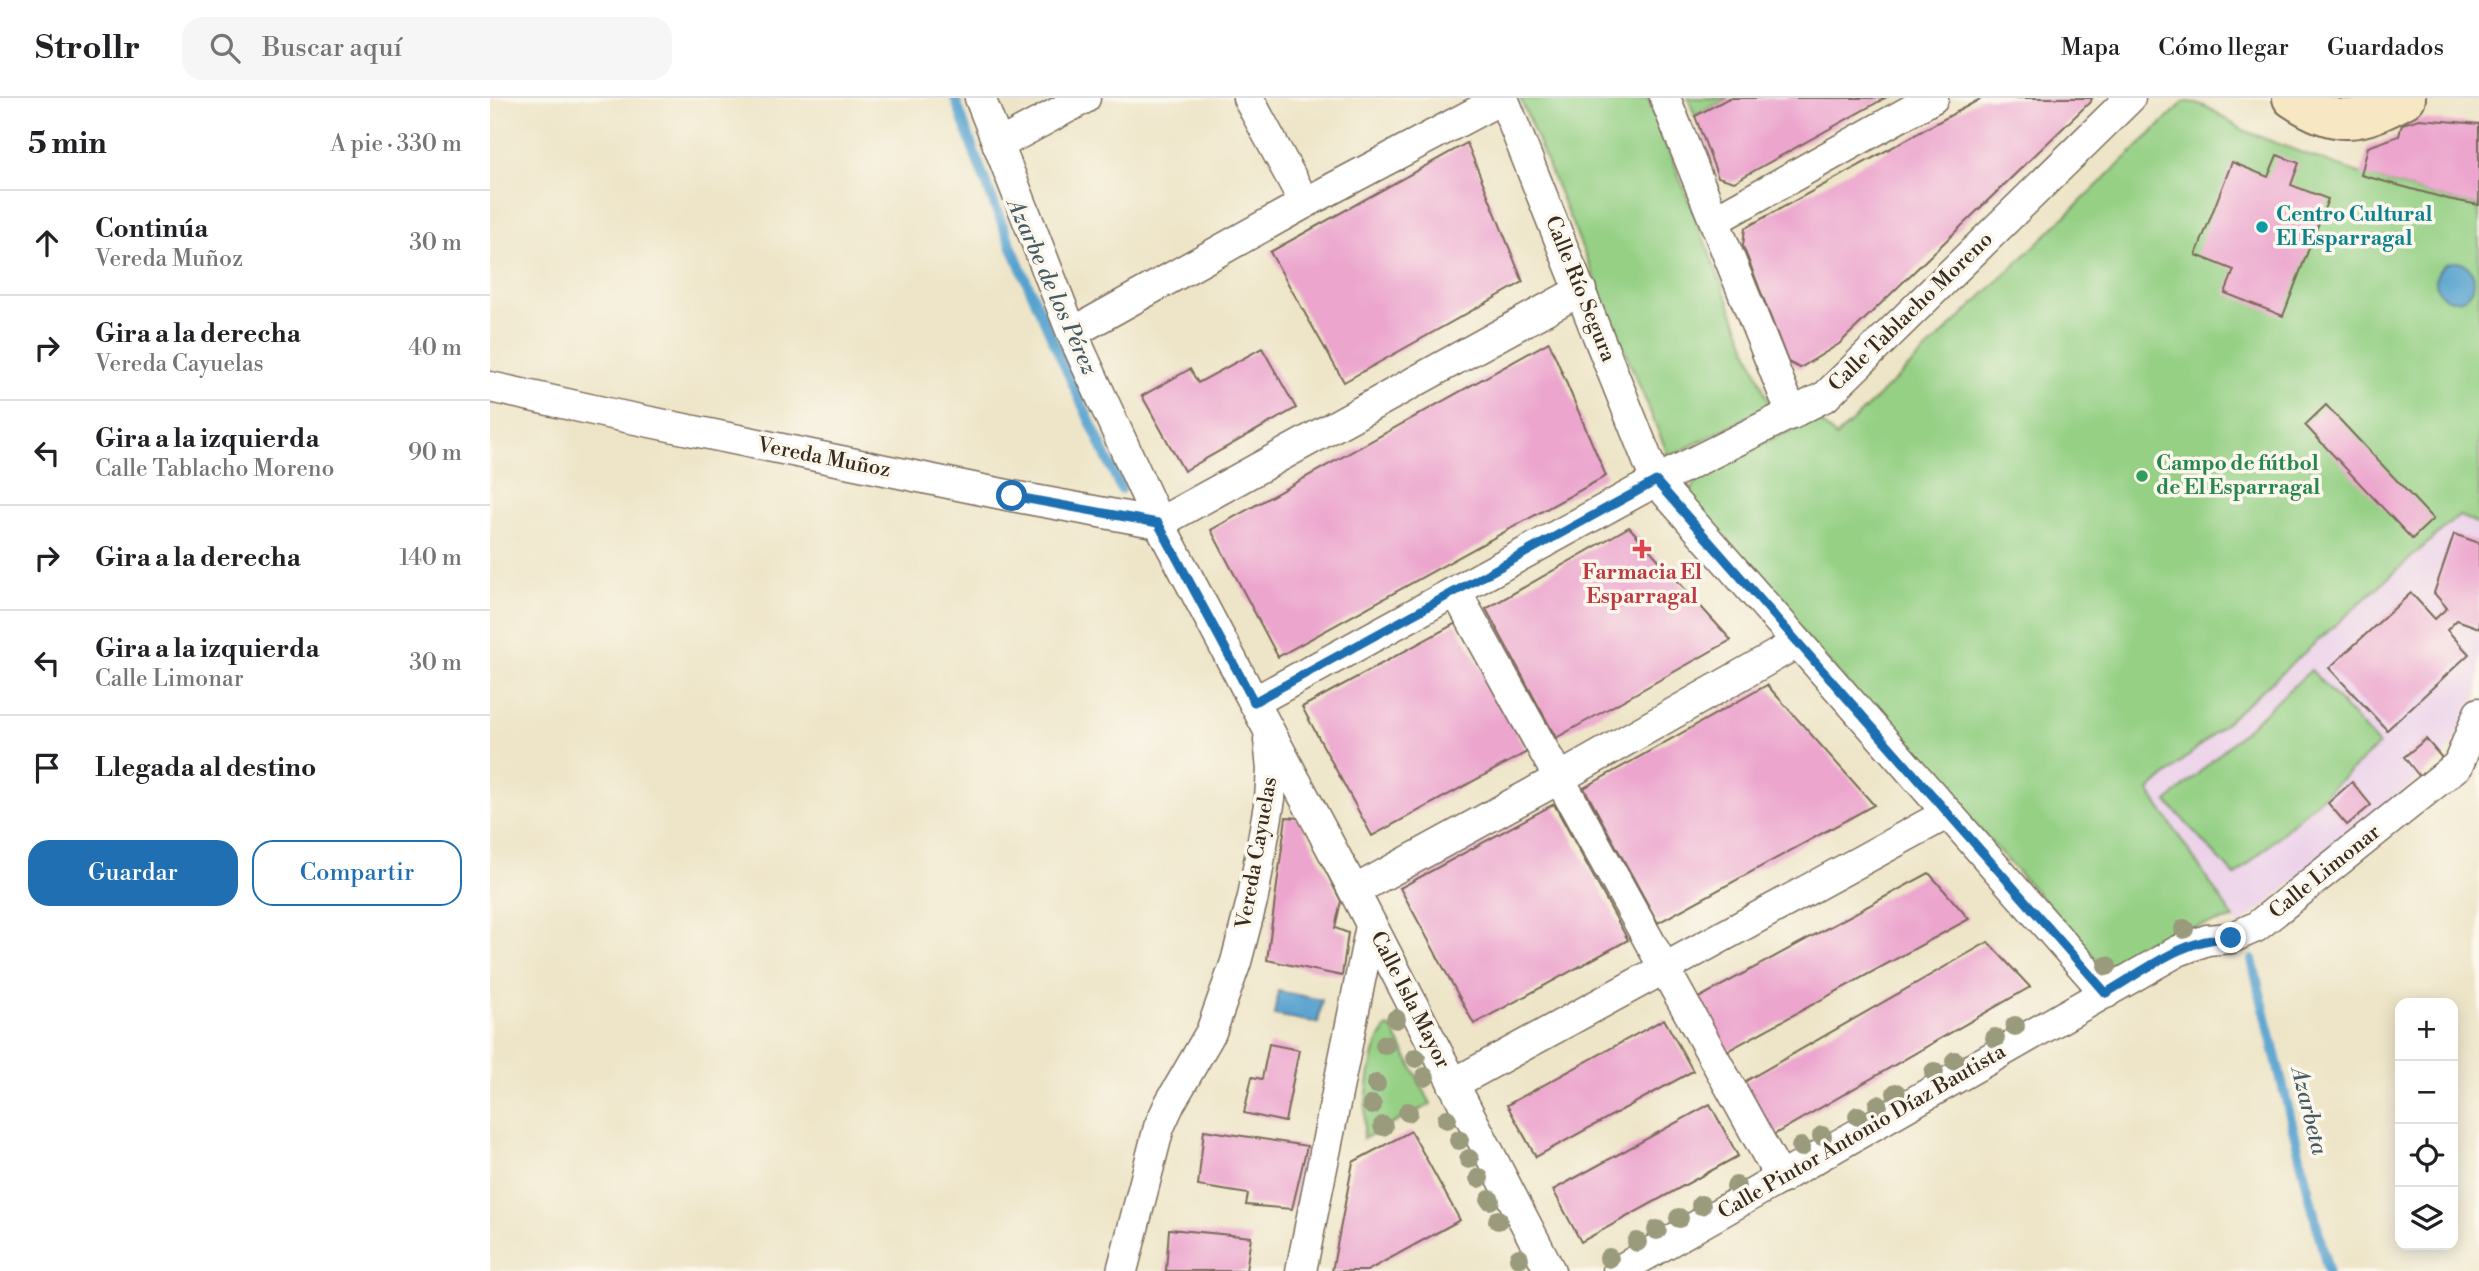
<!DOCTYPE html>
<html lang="es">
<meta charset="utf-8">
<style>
:root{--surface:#fff;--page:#f6f6f6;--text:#202124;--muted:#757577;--line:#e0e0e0;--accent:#1f6fb2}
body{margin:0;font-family:"Libre Bodoni",serif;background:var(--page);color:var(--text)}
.controls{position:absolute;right:21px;bottom:21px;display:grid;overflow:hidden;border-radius:14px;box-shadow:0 4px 18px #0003}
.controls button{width:63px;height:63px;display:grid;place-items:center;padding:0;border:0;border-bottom:2px solid var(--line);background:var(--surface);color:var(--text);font:35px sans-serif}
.stop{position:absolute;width:21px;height:21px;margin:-16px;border:5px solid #1f6fb2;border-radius:50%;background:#fff}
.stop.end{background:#1f6fb2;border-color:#fff;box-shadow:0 2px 7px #0008}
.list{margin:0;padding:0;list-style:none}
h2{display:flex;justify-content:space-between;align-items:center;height:91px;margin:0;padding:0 28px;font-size:30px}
h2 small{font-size:23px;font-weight:400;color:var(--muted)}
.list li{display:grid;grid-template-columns:46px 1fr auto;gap:21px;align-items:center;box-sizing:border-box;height:105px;padding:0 28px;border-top:2px solid var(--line)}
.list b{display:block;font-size:26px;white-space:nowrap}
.list p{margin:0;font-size:23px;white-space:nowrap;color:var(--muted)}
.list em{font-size:23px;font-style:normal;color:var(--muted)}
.actions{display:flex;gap:14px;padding:21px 28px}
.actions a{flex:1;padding:16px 0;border:2px solid var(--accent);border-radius:21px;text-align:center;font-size:24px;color:var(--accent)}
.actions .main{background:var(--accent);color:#fff}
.icon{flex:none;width:38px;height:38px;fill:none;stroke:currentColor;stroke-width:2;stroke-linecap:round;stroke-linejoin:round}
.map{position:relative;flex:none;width:1989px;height:1173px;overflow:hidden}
header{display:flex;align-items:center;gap:42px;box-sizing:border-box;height:98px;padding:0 35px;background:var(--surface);border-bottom:2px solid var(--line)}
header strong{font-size:33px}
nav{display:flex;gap:38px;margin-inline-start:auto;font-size:24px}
.search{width:490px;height:63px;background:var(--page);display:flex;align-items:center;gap:18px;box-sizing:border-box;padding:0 24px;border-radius:21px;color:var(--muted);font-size:26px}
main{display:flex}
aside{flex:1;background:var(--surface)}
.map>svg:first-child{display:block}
</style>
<header>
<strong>Strollr</strong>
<div class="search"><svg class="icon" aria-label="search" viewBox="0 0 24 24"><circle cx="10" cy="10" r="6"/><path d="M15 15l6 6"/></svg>Buscar aquí</div>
<nav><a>Mapa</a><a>Cómo llegar</a><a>Guardados</a></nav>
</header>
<main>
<aside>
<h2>5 min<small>A pie · 330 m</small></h2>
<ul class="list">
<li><svg class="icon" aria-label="ahead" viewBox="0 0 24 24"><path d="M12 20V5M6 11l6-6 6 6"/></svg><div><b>Continúa</b><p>Vereda Muñoz</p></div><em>30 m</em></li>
<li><svg class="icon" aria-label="right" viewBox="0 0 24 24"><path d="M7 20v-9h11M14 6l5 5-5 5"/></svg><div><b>Gira a la derecha</b><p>Vereda Cayuelas</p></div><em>40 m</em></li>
<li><svg class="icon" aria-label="left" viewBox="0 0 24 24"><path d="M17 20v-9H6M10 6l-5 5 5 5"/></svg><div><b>Gira a la izquierda</b><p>Calle Tablacho Moreno</p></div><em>90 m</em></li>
<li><svg class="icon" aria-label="right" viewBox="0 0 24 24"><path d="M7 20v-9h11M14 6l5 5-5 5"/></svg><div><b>Gira a la derecha</b></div><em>140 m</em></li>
<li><svg class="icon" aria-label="left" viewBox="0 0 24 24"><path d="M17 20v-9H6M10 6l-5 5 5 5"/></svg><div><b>Gira a la izquierda</b><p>Calle Limonar</p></div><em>30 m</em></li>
<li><svg class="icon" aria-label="arrive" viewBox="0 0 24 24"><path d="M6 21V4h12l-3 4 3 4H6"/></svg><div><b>Llegada al destino</b></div></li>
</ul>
<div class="actions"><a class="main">Guardar</a><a>Compartir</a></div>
</aside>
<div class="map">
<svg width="1989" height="1173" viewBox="0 0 1989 1173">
<rect width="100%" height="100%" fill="#fbf7ec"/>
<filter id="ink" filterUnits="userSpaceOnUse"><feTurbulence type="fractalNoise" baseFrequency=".0143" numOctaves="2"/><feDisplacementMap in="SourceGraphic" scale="14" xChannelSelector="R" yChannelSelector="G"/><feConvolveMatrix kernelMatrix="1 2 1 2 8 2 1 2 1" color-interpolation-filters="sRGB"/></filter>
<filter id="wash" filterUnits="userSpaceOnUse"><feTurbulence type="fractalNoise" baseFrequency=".00686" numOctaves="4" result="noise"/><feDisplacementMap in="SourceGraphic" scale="28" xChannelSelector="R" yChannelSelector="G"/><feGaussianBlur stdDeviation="1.57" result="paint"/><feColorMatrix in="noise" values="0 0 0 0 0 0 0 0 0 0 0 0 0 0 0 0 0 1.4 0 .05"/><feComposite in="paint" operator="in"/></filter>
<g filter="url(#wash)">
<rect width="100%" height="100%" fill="#eee5c8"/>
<polygon fill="#ecd1ea" points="1969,417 1989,427 1989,589 1973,633 1952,660 1749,828 1659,693"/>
<g fill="#95d085" stroke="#687d52" stroke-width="2">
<polygon points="1030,0 1158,0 1280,308 1179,359"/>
<polygon points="1198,0 1239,0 1205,18"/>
<path d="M1694 4C1721 3 1736 26 1760 35 1835 64 1910 92 1989 107V427L1969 417 1659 693 1744 821 1699 830 1620 876 1204 415C1202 406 1199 398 1203 389 1216 365 1300 334 1327 321L1346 339Z"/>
<polygon points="1821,572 1889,647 1745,778 1677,704"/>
<path d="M898 929 903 932 941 1006 873 1041C876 1012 877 948 898 929Z"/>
</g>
<g fill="#57a2cf" stroke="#496676" stroke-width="2">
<circle cx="1965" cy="183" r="19"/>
<polygon points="788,893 832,902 828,925 784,917"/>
</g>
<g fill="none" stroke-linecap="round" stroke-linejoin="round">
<g stroke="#57a2cf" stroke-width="10">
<path d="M465 0C510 134 572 262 631 391"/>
<polyline points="1762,862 1838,1173"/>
</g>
</g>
<g id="blocks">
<g fill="#eca6ce">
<polygon points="1239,0 1395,0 1244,84 1228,79 1205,18"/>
<polygon points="1492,0 1602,0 1601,3 1349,246 1310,270 1298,264 1253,148 1255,130"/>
<polygon points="1930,21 1989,26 1989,107 1958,101 1871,77 1878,49 1909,38 1912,26"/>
<polygon points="977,45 1033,184 854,284 780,154"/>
<polygon points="1787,57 1809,65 1801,87 1838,101 1793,218 1735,195 1744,172 1706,157 1742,64 1778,79"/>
<polygon points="1059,244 1116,378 788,559 721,432"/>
<polygon points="772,250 806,310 694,373 652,298 700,271 708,285"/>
<polygon points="1836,307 1943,421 1922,441 1815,327"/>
<polygon points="1139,429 1241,542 1066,640 996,511"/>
<polygon points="1964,436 1989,445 1989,530 1967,522 1957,532 1979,556 1897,632 1839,570 1921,495 1945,521 1957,510 1944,495"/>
<polygon points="966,525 1037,654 882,738 812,609"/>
<polygon points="1277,587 1384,707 1168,825 1094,690"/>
<polygon points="1936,641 1952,660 1930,679 1914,659"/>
<polygon points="1862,684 1881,707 1857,727 1838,705"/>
<polygon points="1064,706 1138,842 984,926 910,790"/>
<polygon points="796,719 809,720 851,803 845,830 858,835 852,878 777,862"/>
<polygon points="1439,775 1479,821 1232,956 1203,903"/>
<polygon points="1498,844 1540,889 1278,1040 1249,987"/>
<polygon points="1174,921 1203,973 1046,1059 1017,1007"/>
<polygon points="779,946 809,952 795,1024 754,1015 762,979 772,981"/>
<polygon points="1220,1006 1248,1058 1091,1144 1063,1092"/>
<polygon points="714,1032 817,1048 802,1111 756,1107 758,1096 708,1088"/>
<polygon points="921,1033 970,1122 877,1173 842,1173 863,1064"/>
<polygon points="679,1131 761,1139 756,1173 676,1173"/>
</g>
</g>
</g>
<g filter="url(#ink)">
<use href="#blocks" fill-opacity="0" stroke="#7a6b5a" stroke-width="2"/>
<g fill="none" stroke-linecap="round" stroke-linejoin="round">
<defs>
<g id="street">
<polyline points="490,0 582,235 669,425 864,793 1060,1173"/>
<polyline points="758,0 815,105"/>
<polyline points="1013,0 1166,383 1616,895"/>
<polyline points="1175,0 1302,316"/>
<polyline points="508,47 595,0"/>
<polyline points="1225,122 1443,0"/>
<polyline points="582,235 815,105 1013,0"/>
<polyline points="0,289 126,317 522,398 669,425 1091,192"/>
<polyline points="966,494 1291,1081"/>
<polyline points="764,604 1166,383 1336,298 1640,0"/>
<polyline points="864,793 1070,680 1307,545"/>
<polyline points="963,986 1458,715"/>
<polyline points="632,1173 669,1029 680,1005 721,934 746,864 763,799 780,701 782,671 779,642"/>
<polyline points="811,1173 881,828"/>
<polyline points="1128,1173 1688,853 1717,842 1741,840 1766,829 1968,667 1989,615"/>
</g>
<path id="secondary" d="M1802 0C1847 30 1869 26 1916 0"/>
</defs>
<use href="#street" stroke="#7a6b5a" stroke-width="33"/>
<use href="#secondary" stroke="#7a6b5a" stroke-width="42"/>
<use href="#street" stroke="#fff" stroke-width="30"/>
<use href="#secondary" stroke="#f7e8c3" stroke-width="38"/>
</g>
<g fill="#9a9a7c">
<circle cx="1694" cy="831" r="10"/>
<circle cx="1617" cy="868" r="10"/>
<circle cx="906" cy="921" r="10"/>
<circle cx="1525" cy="928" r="10"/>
<circle cx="1505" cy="940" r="10"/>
<circle cx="895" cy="947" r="10"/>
<circle cx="926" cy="960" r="10"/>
<circle cx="1465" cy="963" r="10"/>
<circle cx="1444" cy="974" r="10"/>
<circle cx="935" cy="979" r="10"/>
<circle cx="886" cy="986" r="10"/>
<circle cx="1406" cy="995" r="10"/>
<circle cx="882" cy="1007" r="10"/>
<circle cx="1388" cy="1007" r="10"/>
<circle cx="918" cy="1014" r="10"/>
<circle cx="1368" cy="1018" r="10"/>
<circle cx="957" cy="1021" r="10"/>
<circle cx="893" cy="1028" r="10"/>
<circle cx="1332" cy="1038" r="10"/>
<circle cx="969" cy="1042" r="10"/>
<circle cx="1311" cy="1049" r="10"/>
<circle cx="979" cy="1061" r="10"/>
<circle cx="989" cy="1080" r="10"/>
<circle cx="1246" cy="1088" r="10"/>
<circle cx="1000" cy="1102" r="10"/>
<circle cx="1211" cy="1107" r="10"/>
<circle cx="1189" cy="1120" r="10"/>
<circle cx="1008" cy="1122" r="10"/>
<circle cx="1167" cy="1132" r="10"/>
<circle cx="1147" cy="1144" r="10"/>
<circle cx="1029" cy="1160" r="10"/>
<circle cx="1119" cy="1160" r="10"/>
</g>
</g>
<g fill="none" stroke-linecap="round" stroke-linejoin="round" filter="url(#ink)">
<path stroke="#1f6fb2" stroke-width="9" d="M522 398 668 425 764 604 1166 383 1616 895C1654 873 1696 839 1741 840"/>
</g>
<circle fill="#0f9aa8" stroke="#fbf7ec" stroke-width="2.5" cx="1772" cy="129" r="7"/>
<circle fill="#2e9e5b" stroke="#fbf7ec" stroke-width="2.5" cx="1652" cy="378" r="7"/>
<path fill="#e0444e" stroke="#fbf7ec" stroke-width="2.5" d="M1148.5 440.5h7v7h7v7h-7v7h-7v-7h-7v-7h7z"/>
<g text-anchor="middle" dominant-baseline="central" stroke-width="7" stroke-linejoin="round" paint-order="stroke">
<g font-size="21" font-weight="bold" fill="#0d838f" stroke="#fbf7ec" text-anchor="start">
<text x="1786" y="117">Centro Cultural<tspan x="1786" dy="24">El Esparragal</tspan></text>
</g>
<g font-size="21" fill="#3b2a1e" stroke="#fbf7ec">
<text transform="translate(1090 191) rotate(68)">Calle Río Segura</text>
<text transform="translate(1421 214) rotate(-44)">Calle Tablacho Moreno</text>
<text transform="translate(334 360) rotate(11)">Vereda Muñoz</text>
<text transform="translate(767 755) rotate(-80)">Vereda Cayuelas</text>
<text transform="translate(1835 774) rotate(-39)">Calle Limonar</text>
<text transform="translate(920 902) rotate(63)">Calle Isla Mayor</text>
<text transform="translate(1372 1034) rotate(-30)">Calle Pintor Antonio Díaz Bautista</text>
</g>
<g font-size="21" font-weight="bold" fill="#27864d" stroke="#fbf7ec" text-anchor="start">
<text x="1666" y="366">Campo de fútbol<tspan x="1666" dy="24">de El Esparragal</tspan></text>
</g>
<g font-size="21" font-weight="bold" fill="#be3a42" stroke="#fbf7ec">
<text x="1152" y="475">Farmacia El<tspan x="1152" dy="24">Esparragal</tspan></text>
</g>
<g font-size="23" font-style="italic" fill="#465a65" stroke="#fbf7ec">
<text transform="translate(562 189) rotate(66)">Azarbe de los Pérez</text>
<text transform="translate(1819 1013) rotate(76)">Azarbeta</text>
</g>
</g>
</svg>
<div class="controls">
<button>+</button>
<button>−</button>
<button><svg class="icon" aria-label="locate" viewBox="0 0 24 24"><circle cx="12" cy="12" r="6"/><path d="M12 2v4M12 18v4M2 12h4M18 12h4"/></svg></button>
<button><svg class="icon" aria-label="layers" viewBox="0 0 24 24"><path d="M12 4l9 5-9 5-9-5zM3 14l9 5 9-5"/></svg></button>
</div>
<div class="stop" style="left:522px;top:398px"></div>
<div class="stop end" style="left:1741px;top:840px"></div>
</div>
</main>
